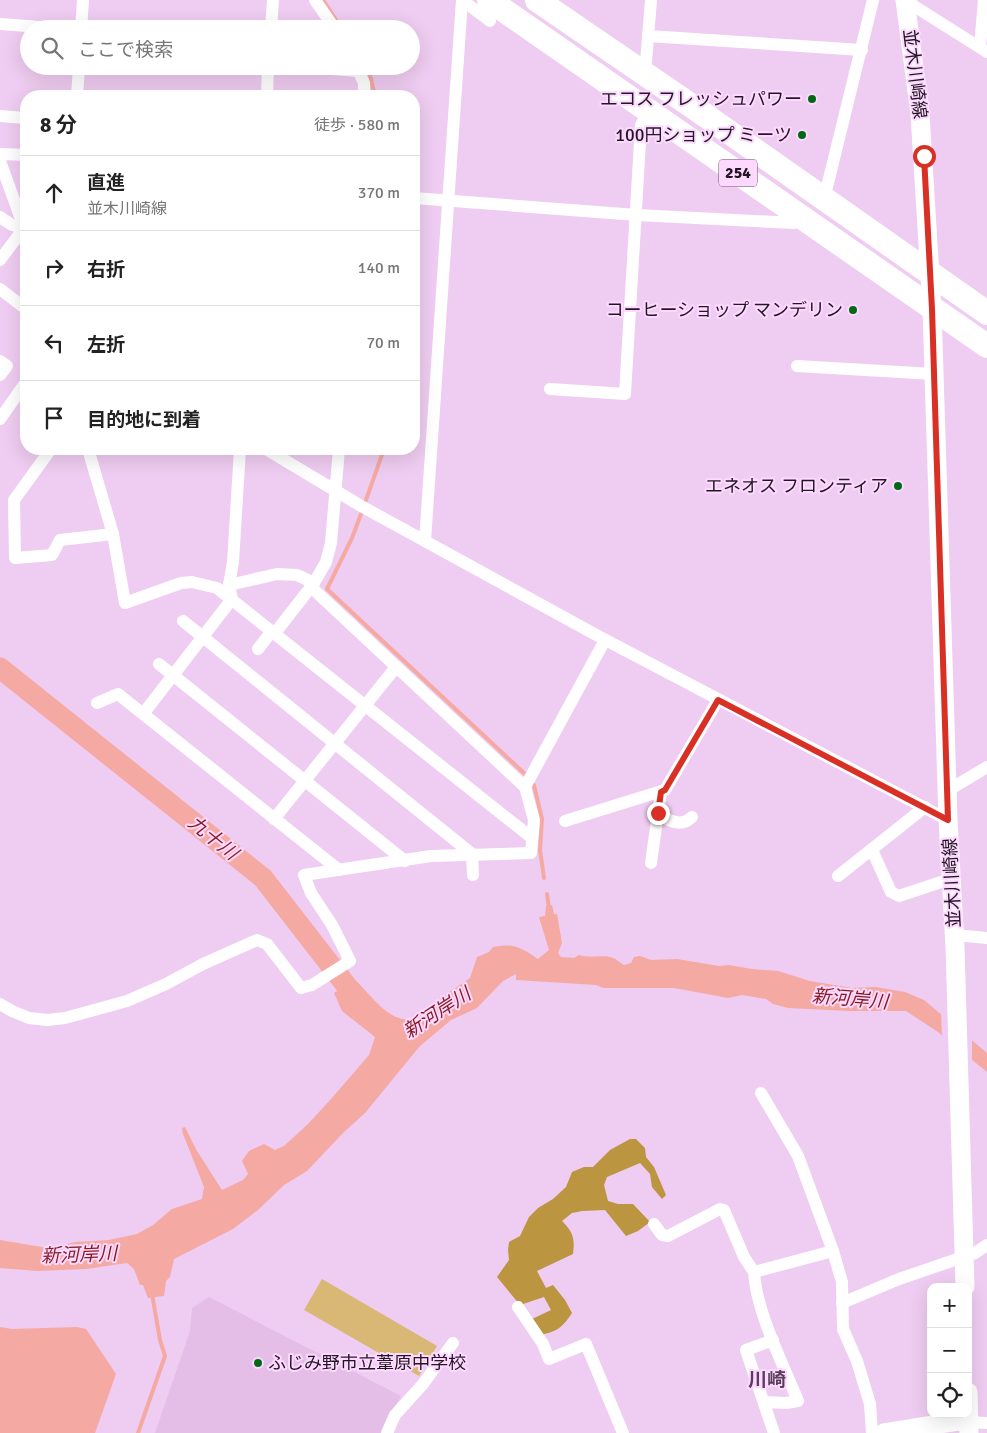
<!DOCTYPE html>
<html lang="ja">
<meta charset="utf-8">
<style>
:root{--surface:#fff;--page:#f6f6f6;--text:#222;--muted:#767676;--line:#e0e0e0}
body{margin:0;font-family:Signika,"Noto Sans JP",sans-serif;background:var(--page);color:var(--text)}
.controls{position:absolute;right:15px;bottom:15px;display:grid;overflow:hidden;border-radius:10px;box-shadow:0 5px 20px #0002}
.controls button{width:45px;height:45px;display:grid;place-items:center;padding:0;border:0;border-bottom:1px solid var(--line);background:var(--surface);color:var(--text);font:25px sans-serif}
.stop{position:absolute;width:15px;height:15px;margin:-11px;border:4px solid #d93025;border-radius:50%;background:#fff}
.stop.end{background:#d93025;border-color:#fff;box-shadow:0 1px 5px #0008}
.list{margin:0;padding:0;list-style:none}
h2{display:flex;justify-content:space-between;align-items:center;height:65px;margin:0;padding:0 20px;font-size:21px}
h2 small{font-size:16px;font-weight:400;color:var(--muted)}
.list li{display:grid;grid-template-columns:32px 1fr auto;gap:15px;align-items:center;box-sizing:border-box;height:75px;padding:0 20px;border-top:1px solid var(--line)}
.list b{display:block;font-size:19px;white-space:nowrap}
.list p{margin:0;font-size:16px;white-space:nowrap;color:var(--muted)}
.list em{font-size:16px;font-style:normal;color:var(--muted)}
.icon{flex:none;width:28px;height:28px;fill:none;stroke:currentColor;stroke-width:2;stroke-linecap:round;stroke-linejoin:round}
.map{position:relative;flex:none;width:987px;height:1433px;overflow:hidden}
.search{position:absolute;background:var(--surface);box-shadow:0 5px 20px #0002;left:20px;top:20px;width:400px;height:55px;display:flex;align-items:center;gap:12px;box-sizing:border-box;padding:0 18px;border-radius:28px;color:var(--muted);font-size:19px}
.panel{position:absolute;background:var(--surface);box-shadow:0 5px 20px #0002;left:20px;top:90px;width:400px;height:365px;border-radius:20px}
.map>svg:first-child{display:block}
</style>
<div class="map">
<svg width="987" height="1433" viewBox="0 0 987 1433">
<rect width="100%" height="100%" fill="#efccf1"/>
<polygon fill="#e5bee8" points="209,1297 401,1396 381,1433 155,1433 190,1331 192,1308"/>
<polygon fill="#d9b876" points="322,1279 437,1346 419,1376 304,1310"/>
<path fill="#bb953f" d="M630 1139H636L645 1148 646 1157 654 1167 666 1195 662 1199 652 1187 650 1174 640 1163 607 1177 604 1185 608 1201 618 1204H633L650 1222 638 1231 626 1236 605 1210 582 1211 572 1213 562 1221C573 1232 575 1238 573 1254L537 1271 546 1288 553 1285 565 1300 572 1313C562 1328 556 1333 537 1335L532 1319 551 1310 544 1297 520 1305 497 1277 509 1260 508 1250 509 1242 520 1236 529 1217 538 1208 553 1199 566 1187 572 1172 584 1167H593L610 1150Z"/>
<g fill="#f5a9a3">
<path d="M552 905 554 914H557L562 943 558 953 561 957 574 958 579 955C591 959 602 954 613 958 617 959 620 963 624 965L631 963 634 957 640 956 651 960 677 959 719 966 729 965 752 969 778 971 810 981 852 988 876 987 905 992 924 1000 987 1053V1072L938 1032 906 1011H850L788 1008 773 1004 766 999 742 995 728 998 674 988H603L596 985 516 980V974L503 981 477 1008 451 1020 420 1046 365 1113 343 1133 307 1171 284 1185 258 1210 233 1229 174 1259 170 1277 166 1281 164 1296 148 1298 143 1285H140L134 1269 127 1263 86 1269 37 1271 0 1268V1240L48 1248 76 1242 109 1240 137 1234 153 1225 172 1209 202 1199 204 1187 183 1134 182 1128 185 1127 197 1151 222 1190 243 1180 248 1174 242 1161 249 1151 264 1144 275 1150 284 1146 308 1124 332 1098 369 1055 375 1037 342 1011 334 993 354 979C371 994 385 1019 409 1020L470 978 477 957 489 952 493 947C514 943 520 947 538 959L549 950 539 917 545 916 546 906Z"/>
<polygon points="0,1327 12,1329 77,1327 86,1329 116,1374 95,1433 0,1433"/>
</g>
<polygon fill="#efccf1" points="941,1011 972,1036 972,1063 942,1038"/>
<g fill="none" stroke-linecap="round" stroke-linejoin="round">
<g stroke="#f5a9a3" stroke-width="4">
<polyline points="323,0 342,29"/>
<polyline points="365,66 370,75 375,96"/>
<polyline points="414,314 414,317"/>
<polyline points="366,500 384,449"/>
<polyline points="361,514 352,538 327,589 526,775"/>
<polyline points="534,785 542,819 540,850 544,878"/>
<polyline points="547,894 549,909"/>
<polyline points="138,1433 165,1356 160,1340 152,1294"/>
</g>
<polyline stroke="#f5a9a3" stroke-width="21" points="0,668 263,878 363,1007"/>
<g stroke="#fff" stroke-width="12">
<polyline points="315,0 335,29"/>
<polyline points="462,0 490,21"/>
<polyline points="909,0 914,6 987,52"/>
<polyline points="0,24 67,29"/>
<polyline points="81,29 83,0"/>
<polyline points="271,29 273,0"/>
<polyline points="648,36 862,50"/>
<polyline points="980,47 984,0"/>
<polyline points="646,62 651,0"/>
<polyline points="292,66 358,71"/>
<polyline points="356,66 364,83 364,96"/>
<polyline points="77,96 79,66"/>
<polyline points="267,96 268,66"/>
<polyline points="0,116 26,118"/>
<polyline points="0,154 26,155"/>
<polyline points="0,161 26,233"/>
<polyline points="827,187 873,0"/>
<polyline points="414,198 637,215 794,223 804,219"/>
<polyline points="0,217 12,225 24,228 0,260"/>
<polyline points="0,289 26,309"/>
<polyline points="0,361 7,366 0,375"/>
<polyline points="797,366 934,374"/>
<polyline points="550,389 625,394 641,125 649,111"/>
<polyline points="0,419 26,382"/>
<polyline points="51,449 14,500 15,558 52,555 60,540 113,534"/>
<polyline points="88,449 113,534 125,603 181,583 192,582 217,588 532,838"/>
<polyline points="266,449 361,506 600,637 948,820"/>
<polyline points="425,541 462,0"/>
<polyline points="229,585 277,574 297,575 314,583"/>
<polyline points="183,621 472,854 473,875"/>
<polyline points="275,633 314,583 326,562 331,543 339,449"/>
<polyline points="258,649 272,631"/>
<polyline points="159,664 405,861"/>
<polyline points="97,703 118,694 339,870"/>
<polyline points="143,714 232,599 229,585 233,562 240,449"/>
<polyline points="525,787 605,640"/>
<polyline points="947,791 987,767"/>
<path d="M658 813C668 821 681 828 692 817"/>
<polyline points="274,819 396,667"/>
<polyline points="565,821 665,790 718,700"/>
<polyline points="872,850 891,892 899,896 950,879"/>
<polyline points="651,863 661,792"/>
<polyline points="838,876 925,807"/>
<polyline points="955,935 987,938"/>
<polyline points="0,1004 12,1011 29,1018 47,1020 65,1018 127,1001 166,984 203,964 257,940 267,944 301,988 312,985 350,961 332,925 311,893 304,875 431,856 531,853 534,820 525,787 311,587"/>
<polyline points="761,1093 798,1156 833,1251 842,1282 843,1329 857,1361 870,1404 872,1433"/>
<polyline points="654,1224 662,1235 668,1236 720,1209 724,1210 744,1257 754,1272 833,1251"/>
<path d="M754 1272C756 1311 783 1364 798 1401L786 1403 764 1402"/>
<polyline points="842,1303 899,1279 975,1253 987,1245"/>
<polyline points="518,1307 543,1344 549,1359 586,1344 623,1433"/>
<polyline points="773,1340 746,1350 774,1433"/>
<polyline points="969,1422 987,1423"/>
<polyline points="387,1433 395,1415 423,1384 453,1343"/>
</g>
<g stroke="#fff" stroke-width="19">
<polyline points="905,0 920,114 932,309 948,820 955,947 965,1287"/>
<polyline points="968,1392 969,1433"/>
<polyline points="884,1433 958,1421 969,1422"/>
</g>
<g stroke="#fff" stroke-width="24">
<polyline points="489,0 987,346"/>
<polyline points="537,0 699,111 987,313"/>
</g>
</g>
<g fill="none" stroke-linecap="round" stroke-linejoin="round">
<polyline stroke="#d93025" stroke-width="6" points="658,813 661,792 665,790 718,700 948,820 932,309 924,156"/>
</g>
<g fill="#016916" stroke="#fdd9ff" stroke-width="2">
<circle cx="812" cy="99" r="5"/>
<circle cx="802" cy="135" r="5"/>
<circle cx="853" cy="310" r="5"/>
<circle cx="898" cy="486" r="5"/>
<circle cx="258" cy="1363" r="5"/>
</g>
<g text-anchor="middle" dominant-baseline="central" stroke-width="4" stroke-linejoin="round" paint-order="stroke">
<rect fill="#fdd9ff" stroke="#645065" stroke-width="1" x="719" y="159.5" width="38" height="27" rx="4"/>
<g font-size="16" font-weight="bold" fill="#221623">
<text x="738" y="173">254</text>
</g>
<g font-size="18" fill="#221623" stroke="#fdd9ff">
<text transform="translate(915 74) rotate(83)">並木川崎線</text>
<text transform="translate(952 883) rotate(-93)">並木川崎線</text>
</g>
<g font-size="18" fill="#221623" stroke="#fdd9ff" text-anchor="end">
<text x="802" y="99">エコス フレッシュパワー</text>
<text x="792" y="135">100円ショップ ミーツ</text>
<text x="843" y="310">コーヒーショップ マンデリン</text>
<text x="888" y="486">エネオス フロンティア</text>
<text x="268" y="1363" text-anchor="start">ふじみ野市立葦原中学校</text>
</g>
<g font-size="19" font-style="italic" fill="#871a1f" stroke="#fdd9ff">
<text transform="translate(213 838) rotate(39)">九十川</text>
<text transform="translate(850 999) rotate(5)">新河岸川</text>
<text transform="translate(437 1013) rotate(-33)">新河岸川</text>
<text transform="translate(79 1255) rotate(-2)">新河岸川</text>
</g>
<g font-size="19" font-weight="bold" fill="#5b3d5d" stroke="#fdd9ff">
<text x="767" y="1380">川崎</text>
</g>
</g>
</svg>
<div class="controls">
<button>+</button>
<button>−</button>
<button><svg class="icon" aria-label="locate" viewBox="0 0 24 24"><circle cx="12" cy="12" r="6"/><path d="M12 2v4M12 18v4M2 12h4M18 12h4"/></svg></button>
</div>
<div class="stop" style="left:924px;top:156px"></div>
<div class="stop end" style="left:658px;top:813px"></div>
<div class="search"><svg class="icon" aria-label="search" viewBox="0 0 24 24"><circle cx="10" cy="10" r="6"/><path d="M15 15l6 6"/></svg>ここで検索</div>
<section class="panel">
<h2>8 分<small>徒歩 · 580 m</small></h2>
<ul class="list">
<li><svg class="icon" aria-label="ahead" viewBox="0 0 24 24"><path d="M12 20V5M6 11l6-6 6 6"/></svg><div><b>直進</b><p>並木川崎線</p></div><em>370 m</em></li>
<li><svg class="icon" aria-label="right" viewBox="0 0 24 24"><path d="M7 20v-9h11M14 6l5 5-5 5"/></svg><div><b>右折</b></div><em>140 m</em></li>
<li><svg class="icon" aria-label="left" viewBox="0 0 24 24"><path d="M17 20v-9H6M10 6l-5 5 5 5"/></svg><div><b>左折</b></div><em>70 m</em></li>
<li><svg class="icon" aria-label="arrive" viewBox="0 0 24 24"><path d="M6 21V4h12l-3 4 3 4H6"/></svg><div><b>目的地に到着</b></div></li>
</ul>
</section>
</div>
